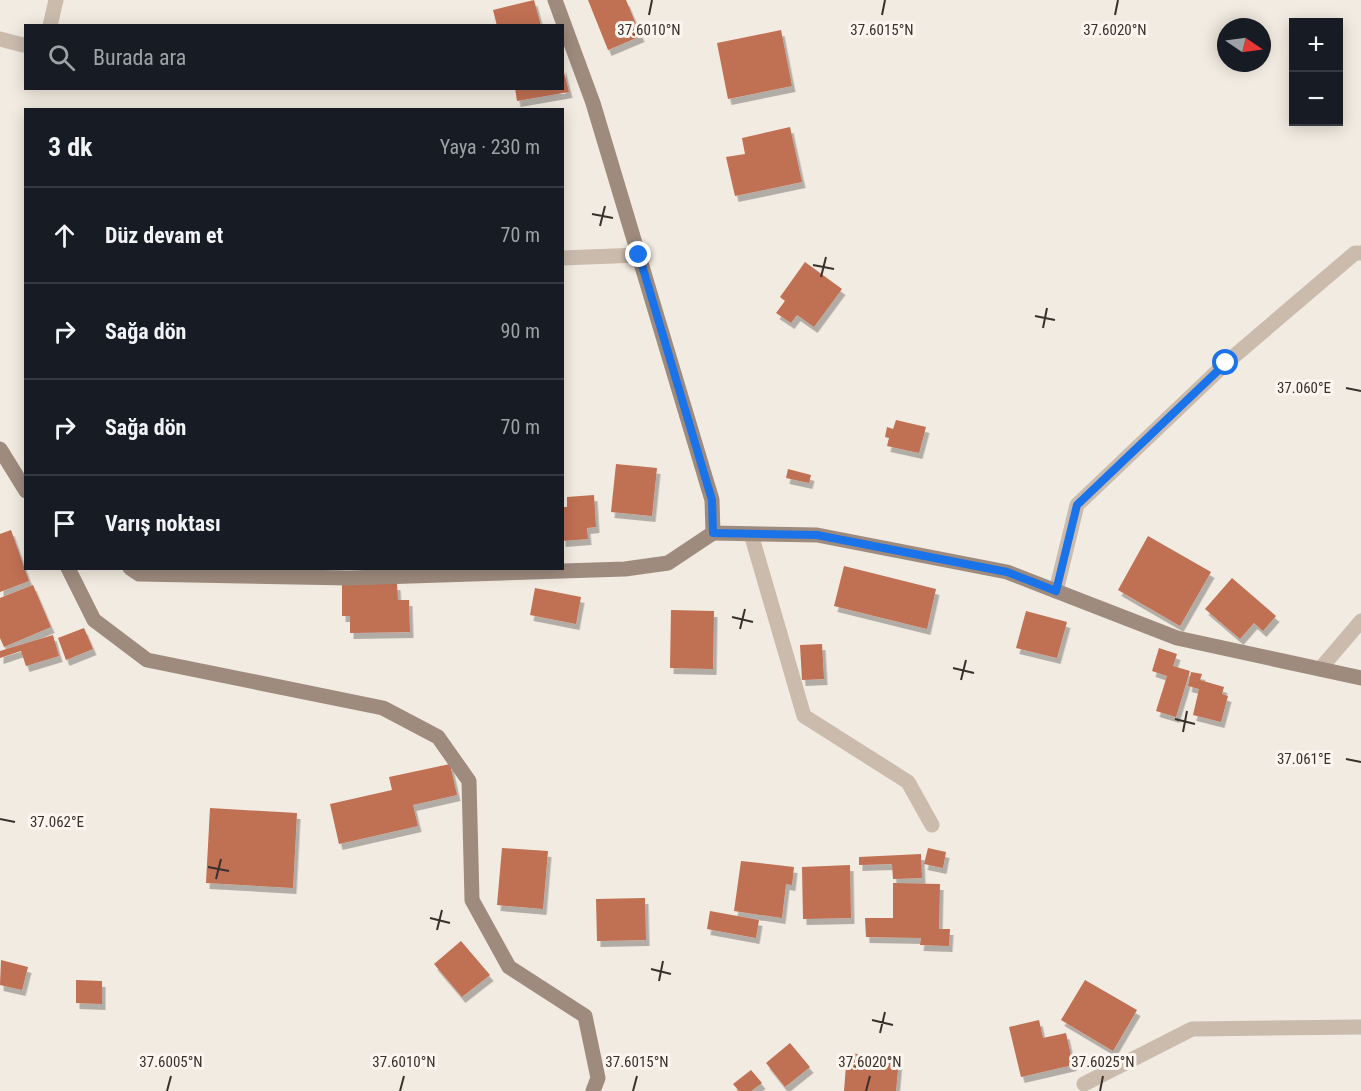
<!DOCTYPE html>
<html lang="tr">
<meta charset="utf-8">
<style>
:root{--surface:#171b24;--page:#242831;--text:#f1f3f6;--muted:#9ea1a6;--line:#363941}
body{margin:0;font-family:"Roboto Condensed",sans-serif;background:var(--page);color:var(--text)}
.controls{position:absolute;right:18px;top:18px;display:grid;overflow:hidden;border-radius:0px;box-shadow:0 3px 15px #0003}
.controls button{width:54px;height:54px;display:grid;place-items:center;padding:0;border:0;border-bottom:2px solid var(--line);background:var(--surface);color:var(--text);font:30px sans-serif}
.compass{position:absolute;left:1217px;top:18px;width:54px;height:54px;border-radius:50%;background:var(--surface);box-shadow:0 3px 15px #0003;rotate:103deg}
.stop{position:absolute;width:18px;height:18px;margin:-14px;border:4px solid #1a73e8;border-radius:50%;background:#fff}
.stop.end{background:#1a73e8;border-color:#fff;box-shadow:0 2px 6px #0008}
.list{margin:0;padding:0;list-style:none}
h2{display:flex;justify-content:space-between;align-items:center;height:78px;margin:0;padding:0 24px;font-size:26px}
h2 small{font-size:20px;font-weight:400;color:var(--muted)}
.list li{display:grid;grid-template-columns:39px 1fr auto;gap:18px;align-items:center;box-sizing:border-box;height:96px;padding:0 24px;border-top:2px solid var(--line)}
.list b{display:block;font-size:22px;white-space:nowrap}
.list em{font-size:20px;font-style:normal;color:var(--muted)}
.icon{flex:none;width:33px;height:33px;fill:none;stroke:currentColor;stroke-width:2;stroke-linecap:round;stroke-linejoin:round}
.map{position:relative;flex:none;width:1361px;height:1091px;overflow:hidden}
.search{position:absolute;background:var(--surface);box-shadow:0 3px 15px #0003;left:24px;top:24px;width:540px;height:66px;display:flex;align-items:center;gap:15px;box-sizing:border-box;padding:0 21px;border-radius:0px;color:var(--muted);font-size:22px}
.panel{position:absolute;background:var(--surface);box-shadow:0 3px 15px #0003;left:24px;top:108px;width:540px;height:462px;border-radius:0px}
.map>svg:first-child{display:block}
</style>
<div class="map">
<svg width="1361" height="1091" viewBox="0 0 1361 1091">
<defs>
<filter id="shadow"><feDropShadow dx="3.5" dy="6" stdDeviation="0" flood-color="#0004"/></filter>
</defs>
<rect width="100%" height="100%" fill="#f2ebe1"/>
<g fill="#c06f52" filter="url(#shadow)">
<polygon points="534,0 541,26 497,26 493,10"/>
<polygon points="588,0 626,0 641,36 608,50"/>
<polygon points="781,30 792,86 728,99 717,43"/>
<polygon points="562,65 569,92 517,101 515,88 562,88"/>
<polygon points="790,127 802,182 735,196 726,157 745,154 742,138"/>
<polygon points="805,262 842,289 814,327 797,315 791,323 776,313 785,301 780,297"/>
<polygon points="896,420 926,427 919,453 887,446 889,438 885,437 887,427 893,429"/>
<polygon points="616,464 657,468 652,516 611,512"/>
<polygon points="788,469 811,475 809,483 786,478"/>
<polygon points="594,495 596,527 587,528 588,539 562,541 562,507 567,507 567,497"/>
<polygon points="11,530 29,581 0,592 0,534"/>
<polygon points="1148,536 1211,572 1180,626 1118,590"/>
<polygon points="844,566 936,589 927,629 834,606"/>
<polygon points="1232,578 1276,616 1263,631 1254,623 1240,639 1205,609"/>
<polygon points="342,584 397,584 398,600 409,600 410,632 350,633 350,616 342,616"/>
<polygon points="33,585 51,627 4,647 0,638 0,598"/>
<polygon points="535,588 581,597 576,624 530,615"/>
<polygon points="671,610 714,611 713,669 670,668"/>
<polygon points="1026,611 1067,622 1057,658 1016,648"/>
<polygon points="84,628 93,649 66,660 58,638"/>
<polygon points="53,635 59,656 26,666 21,651 0,658 0,651"/>
<polygon points="822,644 824,679 802,680 800,645"/>
<polygon points="1159,648 1177,654 1173,666 1190,671 1176,717 1156,711 1167,676 1152,671"/>
<polygon points="1191,672 1202,674 1200,680 1224,687 1222,694 1228,696 1221,722 1193,715 1199,689 1188,686"/>
<polygon points="450,764 457,795 413,805 418,826 339,844 330,804 392,790 389,777"/>
<polygon points="210,808 297,813 293,888 206,883"/>
<polygon points="502,848 548,851 543,909 497,905"/>
<polygon points="928,848 946,852 943,868 924,864"/>
<polygon points="921,854 922,878 893,879 892,864 859,865 859,857"/>
<polygon points="741,861 794,867 792,885 786,884 782,918 734,911"/>
<polygon points="850,865 851,918 803,919 802,867"/>
<polygon points="893,883 940,884 939,929 950,929 949,946 920,945 921,938 866,937 865,918 893,918"/>
<polygon points="645,898 646,940 597,941 596,899"/>
<polygon points="710,911 759,920 756,938 707,929"/>
<polygon points="461,941 490,975 462,997 434,964"/>
<polygon points="1,960 28,967 22,990 0,985"/>
<polygon points="76,980 102,981 102,1004 76,1003"/>
<polygon points="1085,980 1137,1010 1113,1051 1061,1020"/>
<polygon points="1039,1020 1043,1038 1066,1033 1073,1065 1021,1077 1009,1027"/>
<polygon points="790,1043 810,1067 785,1087 766,1063"/>
<polygon points="847,1053 899,1058 896,1091 844,1091"/>
<polygon points="751,1070 762,1083 751,1091 739,1091 733,1084"/>
</g>
<g fill="none" stroke-linecap="round" stroke-linejoin="round">
<polyline stroke="#cabbad" stroke-width="15" points="1320,669 1361,621"/>
<g stroke="#cabbad" stroke-width="15">
<polyline points="50,26 56,0"/>
<polyline points="0,39 23,45 26,44"/>
<polyline points="562,258 639,255"/>
<polyline points="751,534 804,716 908,782 932,825"/>
<polyline points="1056,591 1077,505 1226,363 1355,253 1361,253"/>
<polyline points="1084,1084 1192,1029 1361,1027"/>
</g>
<g stroke="#9e8b7e" stroke-width="15">
<polyline points="0,449 26,491"/>
<polyline points="713,533 817,535 1007,572 1177,638 1361,678"/>
<polyline points="68,568 94,620 147,660 383,708 438,737 469,781 472,900 509,967 585,1016 598,1078 593,1091"/>
<polyline points="130,568 139,574 350,578 625,569 668,563 713,533 712,500 593,103 555,0"/>
</g>
</g>
<g fill="none" stroke-linecap="round" stroke-linejoin="round">
<polyline stroke="#1a73e8" stroke-width="8" points="639,255 712,500 713,533 817,535 1007,572 1056,591 1077,505 1226,363"/>
</g>
<path fill="none" stroke="#39302b" stroke-width="2" d="M649 15 652 0M882 15 885 0M1115 15 1118 0M592 214 613 218M600 226 605 206M813 265 834 269M821 277 826 257M1035 316 1055 320M1043 328 1047 308M1346 388 1361 391M732 617 753 622M740 629 745 609M953 668 974 673M961 680 966 660M1175 719 1195 724M1183 732 1187 711M1346 759 1361 762M0 819 15 822M208 867 229 871M216 879 221 859M430 918 450 923M437 930 442 910M651 969 671 974M659 981 663 961M872 1020 893 1025M880 1033 885 1012M167 1091 171 1076M400 1091 404 1076M633 1091 637 1076M866 1091 870 1076M1100 1091 1103 1076"/>
<g font-size="15" text-anchor="middle" fill="#39302b" stroke="#faf5ee" stroke-width="6" stroke-linejoin="round" paint-order="stroke">
<text x="649" y="35">37.6010°N</text>
<text x="882" y="35">37.6015°N</text>
<text x="1115" y="35">37.6020°N</text>
<text x="1304" y="393">37.060°E</text>
<text x="1304" y="764">37.061°E</text>
<text x="57" y="827">37.062°E</text>
<text x="171" y="1067">37.6005°N</text>
<text x="404" y="1067">37.6010°N</text>
<text x="637" y="1067">37.6015°N</text>
<text x="870" y="1067">37.6020°N</text>
<text x="1103" y="1067">37.6025°N</text>
</g>
</svg>
<div class="controls">
<button>+</button>
<button>−</button>
</div>
<svg class="compass" viewBox="-18 -18 36 36"><path d="M0-13l5 13h-10z" fill="#e53935"/><path d="M0 13l5-13h-10z" fill="#9ea1a6"/></svg>
<div class="stop" style="left:1226px;top:363px"></div>
<div class="stop end" style="left:639px;top:255px"></div>
<div class="search"><svg class="icon" aria-label="search" viewBox="0 0 24 24"><circle cx="10" cy="10" r="6"/><path d="M15 15l6 6"/></svg>Burada ara</div>
<section class="panel">
<h2>3 dk<small>Yaya · 230 m</small></h2>
<ul class="list">
<li><svg class="icon" aria-label="ahead" viewBox="0 0 24 24"><path d="M12 20V5M6 11l6-6 6 6"/></svg><div><b>Düz devam et</b></div><em>70 m</em></li>
<li><svg class="icon" aria-label="right" viewBox="0 0 24 24"><path d="M7 20v-9h11M14 6l5 5-5 5"/></svg><div><b>Sağa dön</b></div><em>90 m</em></li>
<li><svg class="icon" aria-label="right" viewBox="0 0 24 24"><path d="M7 20v-9h11M14 6l5 5-5 5"/></svg><div><b>Sağa dön</b></div><em>70 m</em></li>
<li><svg class="icon" aria-label="arrive" viewBox="0 0 24 24"><path d="M6 21V4h12l-3 4 3 4H6"/></svg><div><b>Varış noktası</b></div></li>
</ul>
</section>
</div>
